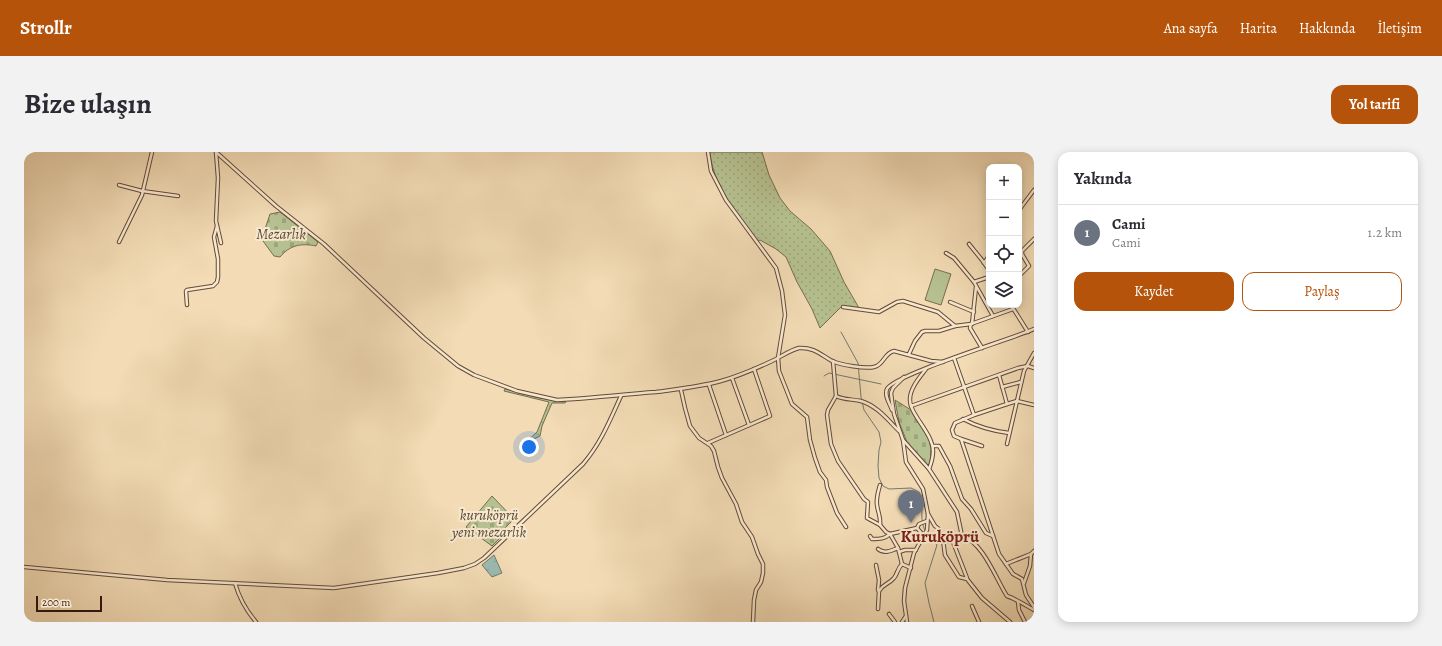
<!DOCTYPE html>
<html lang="tr">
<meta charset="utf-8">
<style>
:root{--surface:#fff;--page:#f2f2f3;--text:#2b2b33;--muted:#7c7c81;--line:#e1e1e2;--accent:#b45309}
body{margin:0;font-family:Alegreya,serif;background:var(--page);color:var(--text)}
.controls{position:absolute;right:12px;top:12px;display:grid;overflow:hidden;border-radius:8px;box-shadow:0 2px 10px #0003}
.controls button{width:36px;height:36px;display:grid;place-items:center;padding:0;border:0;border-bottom:1px solid var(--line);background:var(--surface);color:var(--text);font:20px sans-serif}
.scale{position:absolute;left:12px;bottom:10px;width:66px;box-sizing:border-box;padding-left:4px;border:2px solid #351a0d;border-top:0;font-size:11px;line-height:14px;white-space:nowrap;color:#351a0d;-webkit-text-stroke:3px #f7e8cf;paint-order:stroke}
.you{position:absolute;left:505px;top:295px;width:14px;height:14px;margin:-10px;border:3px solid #fff;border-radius:50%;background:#1a73e8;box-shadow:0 0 0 6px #1a73e833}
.badge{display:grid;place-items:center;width:26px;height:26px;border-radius:50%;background:var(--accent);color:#fff;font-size:13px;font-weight:700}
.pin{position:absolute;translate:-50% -33px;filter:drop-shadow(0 1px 2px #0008)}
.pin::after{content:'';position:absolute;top:21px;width:14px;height:12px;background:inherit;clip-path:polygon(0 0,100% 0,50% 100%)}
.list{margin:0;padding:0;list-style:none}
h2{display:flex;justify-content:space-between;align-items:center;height:52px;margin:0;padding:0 16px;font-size:17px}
h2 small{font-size:13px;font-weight:400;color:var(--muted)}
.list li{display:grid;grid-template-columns:26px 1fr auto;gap:12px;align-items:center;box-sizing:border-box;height:56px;padding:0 16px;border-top:1px solid var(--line)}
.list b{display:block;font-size:15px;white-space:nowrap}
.list p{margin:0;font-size:13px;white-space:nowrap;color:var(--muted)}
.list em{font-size:13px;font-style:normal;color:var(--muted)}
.actions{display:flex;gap:8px;padding:12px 16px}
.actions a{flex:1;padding:9px 0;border:1px solid var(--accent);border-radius:12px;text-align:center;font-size:14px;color:var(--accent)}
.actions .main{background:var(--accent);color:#fff}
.icon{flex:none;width:22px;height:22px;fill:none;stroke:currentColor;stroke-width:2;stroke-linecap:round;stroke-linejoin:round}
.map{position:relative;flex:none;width:1010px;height:470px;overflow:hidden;border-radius:12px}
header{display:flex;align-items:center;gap:24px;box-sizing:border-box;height:56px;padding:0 20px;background:var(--accent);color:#fff}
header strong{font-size:19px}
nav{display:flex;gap:22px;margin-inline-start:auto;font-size:14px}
.intro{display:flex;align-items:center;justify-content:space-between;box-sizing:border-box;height:96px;padding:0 24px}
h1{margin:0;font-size:28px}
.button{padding:10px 18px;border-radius:12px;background:var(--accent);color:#fff;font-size:14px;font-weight:700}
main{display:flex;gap:24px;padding:0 24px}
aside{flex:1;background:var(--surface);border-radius:12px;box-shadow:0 2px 10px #0003}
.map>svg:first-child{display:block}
</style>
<header>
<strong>Strollr</strong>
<nav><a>Ana sayfa</a><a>Harita</a><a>Hakkında</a><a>İletişim</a></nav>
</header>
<div class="intro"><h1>Bize ulaşın</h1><a class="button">Yol tarifi</a></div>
<main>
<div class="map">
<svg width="1010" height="470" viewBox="0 0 1010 470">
<defs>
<pattern id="grass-dots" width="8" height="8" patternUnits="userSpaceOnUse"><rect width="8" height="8" fill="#b6c191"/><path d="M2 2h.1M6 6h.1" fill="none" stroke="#9da57c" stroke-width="1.8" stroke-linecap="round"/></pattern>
<pattern id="cemetery-stones" width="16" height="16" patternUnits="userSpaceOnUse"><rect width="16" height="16" fill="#b6c191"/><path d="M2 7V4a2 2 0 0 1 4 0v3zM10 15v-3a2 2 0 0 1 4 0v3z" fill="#9da57c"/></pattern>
<pattern id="water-ripples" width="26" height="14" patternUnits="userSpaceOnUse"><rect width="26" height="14" fill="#9bbbb1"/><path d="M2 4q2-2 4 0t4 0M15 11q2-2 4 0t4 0" fill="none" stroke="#86a097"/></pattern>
</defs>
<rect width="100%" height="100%" fill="#f2dbb5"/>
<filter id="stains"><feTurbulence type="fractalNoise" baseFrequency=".005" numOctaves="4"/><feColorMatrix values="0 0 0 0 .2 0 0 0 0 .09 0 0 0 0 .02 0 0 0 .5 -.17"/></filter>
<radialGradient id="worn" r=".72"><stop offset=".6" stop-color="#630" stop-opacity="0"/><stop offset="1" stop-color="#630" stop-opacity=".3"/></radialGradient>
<g fill="url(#grass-dots)" stroke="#766e4f">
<path d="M686 0H738L745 23 756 46 766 59 787 77 806 99 820 130 835 156 818 154 796 176 788 157 773 130 762 105 752 97 736 88 734 89C715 65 688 32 686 0Z"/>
<polygon points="481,237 516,246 542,250 541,251 528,251 518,274 516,284 508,288 502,295 500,292 513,280 525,250 480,239"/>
</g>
<g fill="url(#cemetery-stones)" stroke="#766e4f">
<path d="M256 60 294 90 292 94C277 91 266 93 256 105L250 104 239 89 242 74 246 62Z"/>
<polygon points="871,248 887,258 894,268 905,288 907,297 906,312 902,313 883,290 875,270"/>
<polygon points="468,344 490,367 480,377 479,383 468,394 442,375"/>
</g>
<polygon fill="#b6c191" stroke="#766e4f" points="911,117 927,122 917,153 901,148"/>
<polygon fill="url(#water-ripples)" stroke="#727b6f" points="470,403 478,421 468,425 458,413"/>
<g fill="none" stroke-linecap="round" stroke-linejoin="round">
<g stroke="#727b6f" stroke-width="1">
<path d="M817 180 834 211 837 245 840 258 855 280 857 290 855 298 854 314 855 326 859 334 865 337 887 336 895 340C898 346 898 350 898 356 897 374 900 381 913 393L901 431 905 451 910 470"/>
<polyline points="800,224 805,221 857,232"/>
</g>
<defs>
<g id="minor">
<path d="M192 0 252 54 300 92 400 186 434 214 450 223 493 239 533 248 550 247C577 245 604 242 632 240 654 237 675 235 697 229 715 224 731 217 748 209 757 205 766 198 775 196 790 195 797 203 808 209 817 213 841 217 850 215 860 213 860 201 870 199L907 209 919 210"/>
<polyline points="192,0 194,26 192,69 197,91"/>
<polyline points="684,0 687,19 702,48 752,116 758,139 761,163 754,206 755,219 768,252 783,265 786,288 791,306 796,320 802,328 803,335 813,361 822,375"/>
<polyline points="95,33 118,39 154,44"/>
<polyline points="995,58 1010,38"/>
<polyline points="95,90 118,43 128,0"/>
<polyline points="945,92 958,108 965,118"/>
<polyline points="922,101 930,106 950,130 965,125"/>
<polyline points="960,111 965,104"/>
<polyline points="995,124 1005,114 998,102 998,99 1010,87"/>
<polyline points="950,130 969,164"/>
<polyline points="926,150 950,160"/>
<polyline points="163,153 162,139 163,138 189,134 193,130 194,125 194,107 190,85 193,74"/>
<polyline points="987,153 1004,180"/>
<polyline points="819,155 855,160 873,150 879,149 914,160 931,174 947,172"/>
<polyline points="948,172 952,135"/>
<polyline points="958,196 946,176 947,172 989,157"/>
<polyline points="885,202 891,189 898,180 901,179 915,179 931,174"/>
<polyline points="930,206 950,263"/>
<path d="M809 209 812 244C820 248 828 247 837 249 853 254 863 267 875 279"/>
<path d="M902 217C896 225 886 236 886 247 885 262 909 281 909 299 909 305 907 312 905 317"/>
<polyline points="975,223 983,252 950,263 931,271 928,278 930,284 937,287 975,402 989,422 998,427 1002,443 1010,455"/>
<polyline points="880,225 869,236 867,241 868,249 870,262 879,288 882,310 899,337 904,362 903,378 890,401 881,436 880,449 883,470"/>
<polyline points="708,226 725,273"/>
<polyline points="685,233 702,283"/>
<polyline points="978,235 997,230"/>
<polyline points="657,238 661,256 666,274 675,286 687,294 690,299 694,315 698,326 712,352 718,370 728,385 734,402 739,412 739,421 737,430 732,438 730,448 729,470"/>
<polyline points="812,244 804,258 803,263 807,292 814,309 840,347 844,350 843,366 856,373 862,380 866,382 893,376 895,372 903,369"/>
<polyline points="983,252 993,249 1010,253"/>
<polyline points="887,254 994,216 1004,214 1010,216"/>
<path d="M868 258C866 252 860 244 863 237 869 223 988 187 1010 177"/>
<path d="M939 267C954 275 969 279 985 281"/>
<polyline points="937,287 958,294"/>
<polyline points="879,288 905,317 933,360 938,384 936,389 929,390 919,388"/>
<polyline points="684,291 746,264 730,217"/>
<polyline points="983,292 1000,219 1010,201"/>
<polyline points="909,294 915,294 926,314 938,347 947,357 962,381 969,384"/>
<path d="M856 333C854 340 852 346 853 353 854 361 857 365 856 373"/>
<polyline points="904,362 911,374 915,377 919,388 921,403 935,425 943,427 958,446 986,470"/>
<polyline points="893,376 900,384"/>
<path d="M846 384 848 387C855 387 861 387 866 382L874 396 878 412 887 416"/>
<path d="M938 384C959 390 972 427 983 444 992 447 1001 453 1010 458"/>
<polyline points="929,390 943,426"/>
<path d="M854 397C860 402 867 399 874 396"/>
<polyline points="875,400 881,398 892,398"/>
<polyline points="982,412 1007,402"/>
<path d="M852 413 855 428 854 438 855 439C860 431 864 433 870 426 873 423 873 417 878 412"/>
<path d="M0 415 143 428 310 436 414 421 440 416 451 412 460 406 559 312C577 291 586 268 597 244"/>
<path d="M211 431C215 446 222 458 232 470"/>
<polyline points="1000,431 1006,414 1007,402 1010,399"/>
<polyline points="994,450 995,458 1001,470"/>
<polyline points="948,454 955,470"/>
<polyline points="854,457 855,439"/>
<polyline points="865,462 871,470"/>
<polyline points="878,470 882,464"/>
</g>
</defs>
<use href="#minor" stroke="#644a37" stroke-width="4.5"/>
<use href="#minor" stroke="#f7e8cf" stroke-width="2.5"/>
</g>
<g text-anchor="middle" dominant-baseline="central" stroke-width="4" stroke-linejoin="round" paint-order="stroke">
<g font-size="15" font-style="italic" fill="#5c4c35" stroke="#f7e8cf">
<text x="257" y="82">Mezarlık</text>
<text x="465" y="363">kuruköprü<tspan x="465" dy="17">yeni mezarlık</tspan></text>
</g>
<g font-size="17" font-weight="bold" fill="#7a1f14" stroke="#f7e8cf">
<text x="916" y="384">Kuruköprü</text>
</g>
</g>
<rect width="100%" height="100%" filter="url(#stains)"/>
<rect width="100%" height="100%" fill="url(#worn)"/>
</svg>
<div class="controls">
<button>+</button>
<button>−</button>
<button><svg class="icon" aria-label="locate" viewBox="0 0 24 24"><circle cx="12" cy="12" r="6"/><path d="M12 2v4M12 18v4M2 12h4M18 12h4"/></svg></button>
<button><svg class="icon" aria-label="layers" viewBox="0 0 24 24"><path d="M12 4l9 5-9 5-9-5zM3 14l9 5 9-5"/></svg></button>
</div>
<div class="scale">200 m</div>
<div class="you"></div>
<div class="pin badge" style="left:887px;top:371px;background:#6b7280">1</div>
</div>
<aside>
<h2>Yakında<small></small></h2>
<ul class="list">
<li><span class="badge" style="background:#6b7280">1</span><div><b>Cami</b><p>Cami</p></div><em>1.2 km</em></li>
</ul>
<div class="actions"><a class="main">Kaydet</a><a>Paylaş</a></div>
</aside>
</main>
